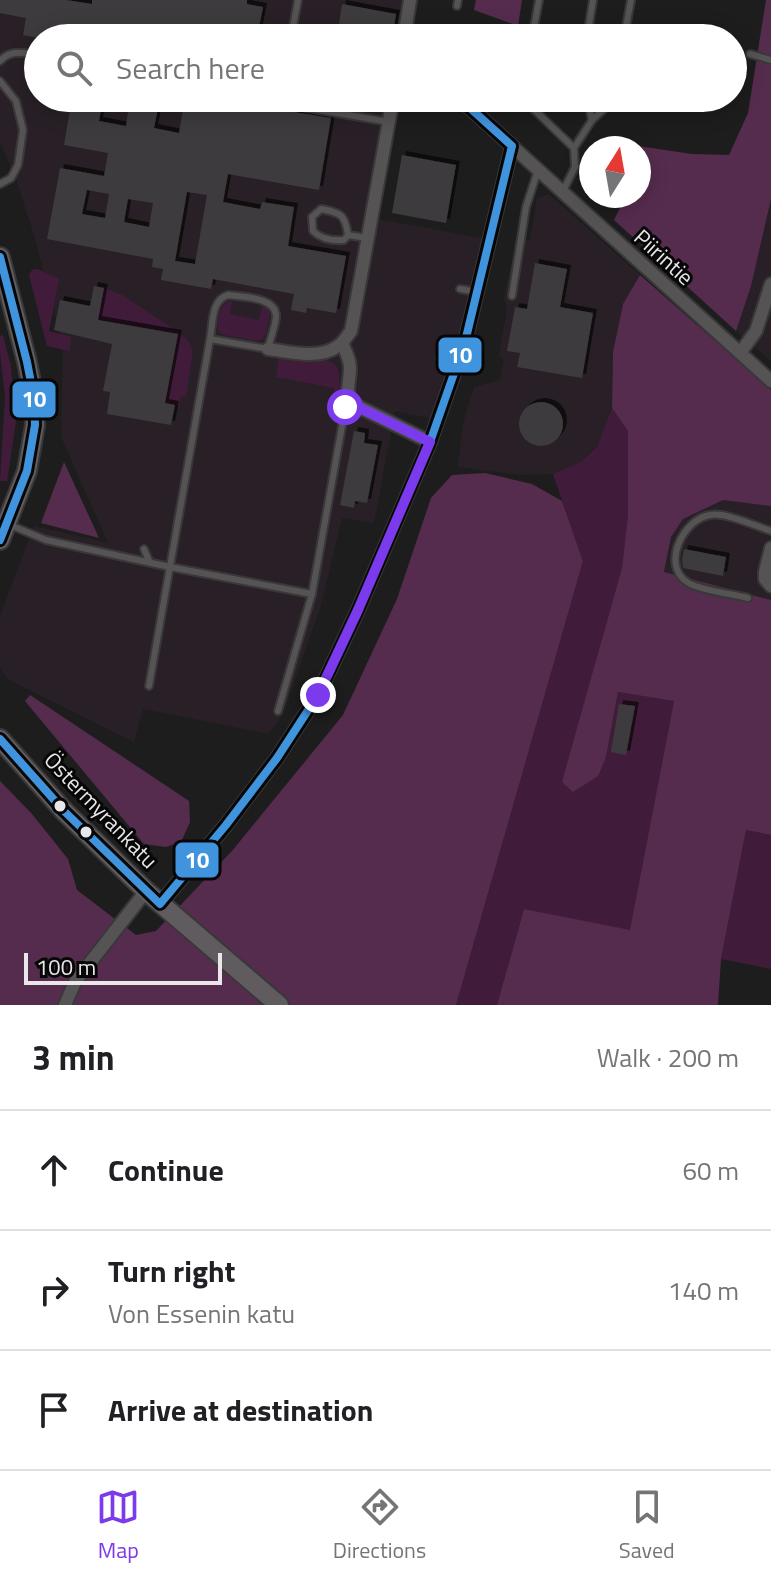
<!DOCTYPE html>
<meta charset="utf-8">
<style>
:root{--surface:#fff;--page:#f6f6f6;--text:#202124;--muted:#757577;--line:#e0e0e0;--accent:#7c3aed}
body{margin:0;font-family:"Titillium Web",sans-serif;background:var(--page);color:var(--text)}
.compass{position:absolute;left:579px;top:136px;width:72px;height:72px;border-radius:50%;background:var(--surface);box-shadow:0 4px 20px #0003;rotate:11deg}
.scale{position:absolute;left:24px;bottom:20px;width:198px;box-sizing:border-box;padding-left:8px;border:4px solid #e9e7e9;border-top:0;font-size:22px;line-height:28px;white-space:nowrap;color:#e9e7e9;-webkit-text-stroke:6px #080708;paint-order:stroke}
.stop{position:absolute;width:24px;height:24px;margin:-18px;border:6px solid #7c3aed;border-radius:50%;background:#fff}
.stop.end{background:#7c3aed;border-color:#fff;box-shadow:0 2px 8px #0008}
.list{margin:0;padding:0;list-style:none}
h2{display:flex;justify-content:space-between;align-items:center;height:104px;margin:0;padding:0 32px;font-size:34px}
h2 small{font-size:26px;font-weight:400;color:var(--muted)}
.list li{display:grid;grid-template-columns:52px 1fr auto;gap:24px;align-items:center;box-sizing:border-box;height:120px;padding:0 32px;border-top:2px solid var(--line)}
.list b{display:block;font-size:30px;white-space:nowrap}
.list p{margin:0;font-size:26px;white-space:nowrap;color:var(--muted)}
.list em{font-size:26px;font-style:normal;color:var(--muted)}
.icon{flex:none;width:44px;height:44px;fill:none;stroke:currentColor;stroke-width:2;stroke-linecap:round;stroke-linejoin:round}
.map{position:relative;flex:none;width:771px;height:1005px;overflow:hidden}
.search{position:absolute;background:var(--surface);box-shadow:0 4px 20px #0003;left:24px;right:24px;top:24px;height:88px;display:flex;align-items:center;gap:20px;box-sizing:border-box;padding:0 28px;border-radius:44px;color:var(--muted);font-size:30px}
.sheet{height:464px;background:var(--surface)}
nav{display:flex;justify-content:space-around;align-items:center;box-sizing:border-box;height:112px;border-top:2px solid var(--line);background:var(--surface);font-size:22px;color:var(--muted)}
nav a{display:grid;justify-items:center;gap:4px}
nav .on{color:var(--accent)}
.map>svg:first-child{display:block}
</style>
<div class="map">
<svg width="771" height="1005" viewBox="0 0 771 1005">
<defs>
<filter id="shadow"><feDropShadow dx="4" dy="-4" stdDeviation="0" flood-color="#0009"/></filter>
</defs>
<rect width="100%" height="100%" fill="#1e1d1e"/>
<g fill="#282026">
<polygon points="0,0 403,0 396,38 38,38 38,98 386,98 367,217 486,239 461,333 431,418 395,411 374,523 342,518 321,605 283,715 268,734 143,709 134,742 8,679 0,668 0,616 34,526 108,543 61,437 63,345 34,235 15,176 0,143"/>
<polygon points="549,194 640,275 623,304 613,352 612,408 597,447 582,461 553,474 521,475 458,467 463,423 474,387 500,380 504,360 499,356 507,310 504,299 516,238 530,241 537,198"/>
<polygon points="771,199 771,361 736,331 751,286"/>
<polygon points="723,500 771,506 771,600 664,573 671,537 683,519"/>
</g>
<g fill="#411c3a">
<polygon points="38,269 59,279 49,331 71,337 70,351 47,346 29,275 32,270"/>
<polygon points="104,288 122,295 181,334 188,341 193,351 186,397 181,396 179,406 165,403 178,334 98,320"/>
<path d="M229 301 232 302 230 314 259 320 262 308 264 306 268 308 270 314 266 334 263 339 257 341 224 335 219 332C216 323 219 305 229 301Z"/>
<polygon points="3,335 11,366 16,422 7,481 0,481 5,397 0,353 0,336"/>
<path d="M279 358C287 359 297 362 305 362 312 362 318 359 325 360 344 363 339 384 339 398H334V388L276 377Z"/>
<polygon points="612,408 628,431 628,514 622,568 589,688 606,757 618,692 674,701 630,931 524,909 497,1005 456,1005 583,561 553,474 582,461 597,447"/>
<polygon points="746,830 771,835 771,969 721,959"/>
</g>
<g fill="#562c4e">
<polygon points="476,0 522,0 518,26 474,10"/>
<polygon points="766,0 771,0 771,199 751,286 736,331 614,220 626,196 639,196 638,146 692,154 729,155 748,113"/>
<polygon points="640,275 771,390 771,506 723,500 683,519 671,537 664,572 771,600 771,835 746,830 721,959 718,1005 497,1005 524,909 630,930 674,701 618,692 606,757 598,776 573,792 562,782 622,568 628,514 628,431 612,408 613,352 623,304"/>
<polygon points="64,462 99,538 41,523"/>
<polygon points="485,473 532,484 562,501 583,561 456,1005 0,1005 0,781 32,814 68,859 77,890 136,935 156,931 232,851 343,715 397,599 431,498 452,475"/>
<polygon points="30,695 189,801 190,822 181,842 166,847 144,844 25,701"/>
</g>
<g fill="#3d3b3c" fill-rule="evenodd" filter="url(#shadow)">
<polygon points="0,0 66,0 92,4 92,0 247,0 247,4 263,7 257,38 38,38 23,35 26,18 0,13"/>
<polygon points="342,4 396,14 392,38 375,38 338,31"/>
<path d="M72 98H103L99 121 126 126 130 98H204L220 101 221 98H233L232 102 331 118 319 190 228 174 223 202 260 209 262 202 294 207 288 246 346 256 336 313 307 308 306 313 291 310 294 294 213 279 211 289 161 280 163 269 152 267 153 259 47 239 60 168 104 176 108 153 64 145ZM159 104 183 109 179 133 154 128ZM87 190 109 194 105 218 82 214ZM187 192 207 195 195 264 175 261ZM128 199 153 203 149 227 124 222Z"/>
<polygon points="296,98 360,98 358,110 296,100"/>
<polygon points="402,155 456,165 446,223 392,213"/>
<polygon points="535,263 567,269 560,307 593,313 582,378 517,367 520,353 507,351 515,307 527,309"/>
<polygon points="94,286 104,288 98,320 178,334 165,403 175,405 171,425 107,414 110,392 103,391 112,344 54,330 60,300 90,306"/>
<circle cx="541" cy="424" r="22"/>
<polygon points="354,431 365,433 364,443 378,445 367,503 355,501 354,508 340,505"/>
<polygon points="684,549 726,557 723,576 683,568 682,559"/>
<polygon points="619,704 635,706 626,755 611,752"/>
</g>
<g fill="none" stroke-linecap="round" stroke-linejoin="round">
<defs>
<g id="lane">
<polyline points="457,6 458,0"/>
<polyline points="291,38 298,0"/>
<polyline points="532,38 539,0"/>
<polyline points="587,38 593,0"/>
<polyline points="624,38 631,0"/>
<polyline points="750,54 771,60"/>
<path d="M0 61C11 49 23 53 38 55"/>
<polyline points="0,81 16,101 23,130 18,165 11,178 0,184"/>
<polyline points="282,98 291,105 389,122"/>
<polyline points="522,98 574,148"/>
<polyline points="592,120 604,109 609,98"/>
<polyline points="561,191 566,185 575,167 574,148 592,120 587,98"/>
<path d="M348 235C345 214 341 213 321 209L312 217 313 231C321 239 332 241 344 240L348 235 367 238"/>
<polyline points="460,289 477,292"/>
<path d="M228 295C243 297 277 297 276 317 275 328 270 339 268 349L210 339C213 323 211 300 228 295Z"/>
<polyline points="512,296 526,207 538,170"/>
<polyline points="440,359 458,363"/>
<polyline points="10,525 46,540 170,567 312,594 347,398"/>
<polyline points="144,549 149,561"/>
<path d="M748 598C734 594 697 590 687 582 661 565 683 519 710 515 725 512 756 526 771 531"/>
<polyline points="149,686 210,339"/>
<polyline points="278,711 312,594"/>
</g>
<g id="street">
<polyline points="404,38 410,0"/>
<polyline points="459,98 771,381"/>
<path d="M342 343C346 352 350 359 350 368 350 380 346 390 349 402L430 442"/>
<path d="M268 349C290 352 319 360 338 346 344 342 347 336 351 331L393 98"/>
<polyline points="740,353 756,331 771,284"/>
<polyline points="771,548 765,572 765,579 771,586"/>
<polyline points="160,904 226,825 277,758 318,695 358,610 430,442 465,342 512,146"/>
<polyline points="65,1005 75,982 146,891"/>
</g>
<g id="secondary">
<polyline points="0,257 27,362 34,398 35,425 27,471 0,540"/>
<polyline points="0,739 64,811 146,891 279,1005"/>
</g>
</defs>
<use href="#lane" stroke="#393839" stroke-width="10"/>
<use href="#street" stroke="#393839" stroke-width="16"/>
<use href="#secondary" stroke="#393839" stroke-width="22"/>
<use href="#lane" stroke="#555354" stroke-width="6"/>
<use href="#street" stroke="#555354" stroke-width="12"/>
<use href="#secondary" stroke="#5f5b5e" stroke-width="18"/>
<defs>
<g id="bus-1">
<polyline points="0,257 27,362 34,398 35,425 27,471 0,540"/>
<polyline points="0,739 64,811 160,904 226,825 277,758 318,695 358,610 430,442 465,342 512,146 459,98"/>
</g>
</defs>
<use href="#bus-1" stroke="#080708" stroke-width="14"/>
<use href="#bus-1" stroke="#4094de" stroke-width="8"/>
</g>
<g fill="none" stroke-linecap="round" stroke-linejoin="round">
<polyline stroke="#7c3aed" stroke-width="10" points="318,695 358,610 430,442 356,406 349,402 347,395 345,407"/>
</g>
<g fill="#e9e7e9" stroke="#080708" stroke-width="3">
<circle cx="60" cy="806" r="7"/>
<circle cx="86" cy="832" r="7"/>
</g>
<g text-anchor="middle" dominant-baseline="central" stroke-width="6" stroke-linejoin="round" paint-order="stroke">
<g font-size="22" fill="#e9e7e9" stroke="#080708">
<text transform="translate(664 257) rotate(42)">Piirintie</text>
<text transform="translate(101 810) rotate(46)">Östermyrankatu</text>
</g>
</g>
<g stroke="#080708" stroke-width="3">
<rect x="437" y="336" width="46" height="38" rx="8" fill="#4094de"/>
<rect x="11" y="380" width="46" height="39" rx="8" fill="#4094de"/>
<rect x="174" y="841" width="46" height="38" rx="8" fill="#4094de"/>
</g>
<g font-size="22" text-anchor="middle" font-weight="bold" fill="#fff">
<text x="460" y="363">10</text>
<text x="34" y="407">10</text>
<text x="197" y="868">10</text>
</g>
</svg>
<svg class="compass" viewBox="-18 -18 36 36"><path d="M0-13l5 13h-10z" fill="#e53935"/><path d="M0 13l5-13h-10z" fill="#757577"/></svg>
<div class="scale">100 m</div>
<div class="stop" style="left:345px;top:407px"></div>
<div class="stop end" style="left:318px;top:695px"></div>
<div class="search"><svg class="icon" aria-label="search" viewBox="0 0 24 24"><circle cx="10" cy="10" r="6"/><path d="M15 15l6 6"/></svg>Search here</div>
</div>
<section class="sheet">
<h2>3 min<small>Walk · 200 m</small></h2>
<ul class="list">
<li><svg class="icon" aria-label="ahead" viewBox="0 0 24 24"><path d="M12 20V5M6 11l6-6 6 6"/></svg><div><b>Continue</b></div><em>60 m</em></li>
<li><svg class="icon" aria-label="right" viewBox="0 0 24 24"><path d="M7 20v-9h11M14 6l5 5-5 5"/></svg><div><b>Turn right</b><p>Von Essenin katu</p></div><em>140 m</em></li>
<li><svg class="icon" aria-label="arrive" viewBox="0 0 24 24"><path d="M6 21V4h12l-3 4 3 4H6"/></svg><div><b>Arrive at destination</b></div></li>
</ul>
</section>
<nav>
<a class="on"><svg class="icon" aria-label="map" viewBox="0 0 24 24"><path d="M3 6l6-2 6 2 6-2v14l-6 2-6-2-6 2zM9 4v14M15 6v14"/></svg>Map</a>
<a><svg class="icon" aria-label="directions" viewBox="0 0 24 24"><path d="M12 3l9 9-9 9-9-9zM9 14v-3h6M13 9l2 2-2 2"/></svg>Directions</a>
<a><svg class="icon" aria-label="saved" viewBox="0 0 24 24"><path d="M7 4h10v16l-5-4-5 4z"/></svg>Saved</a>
</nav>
